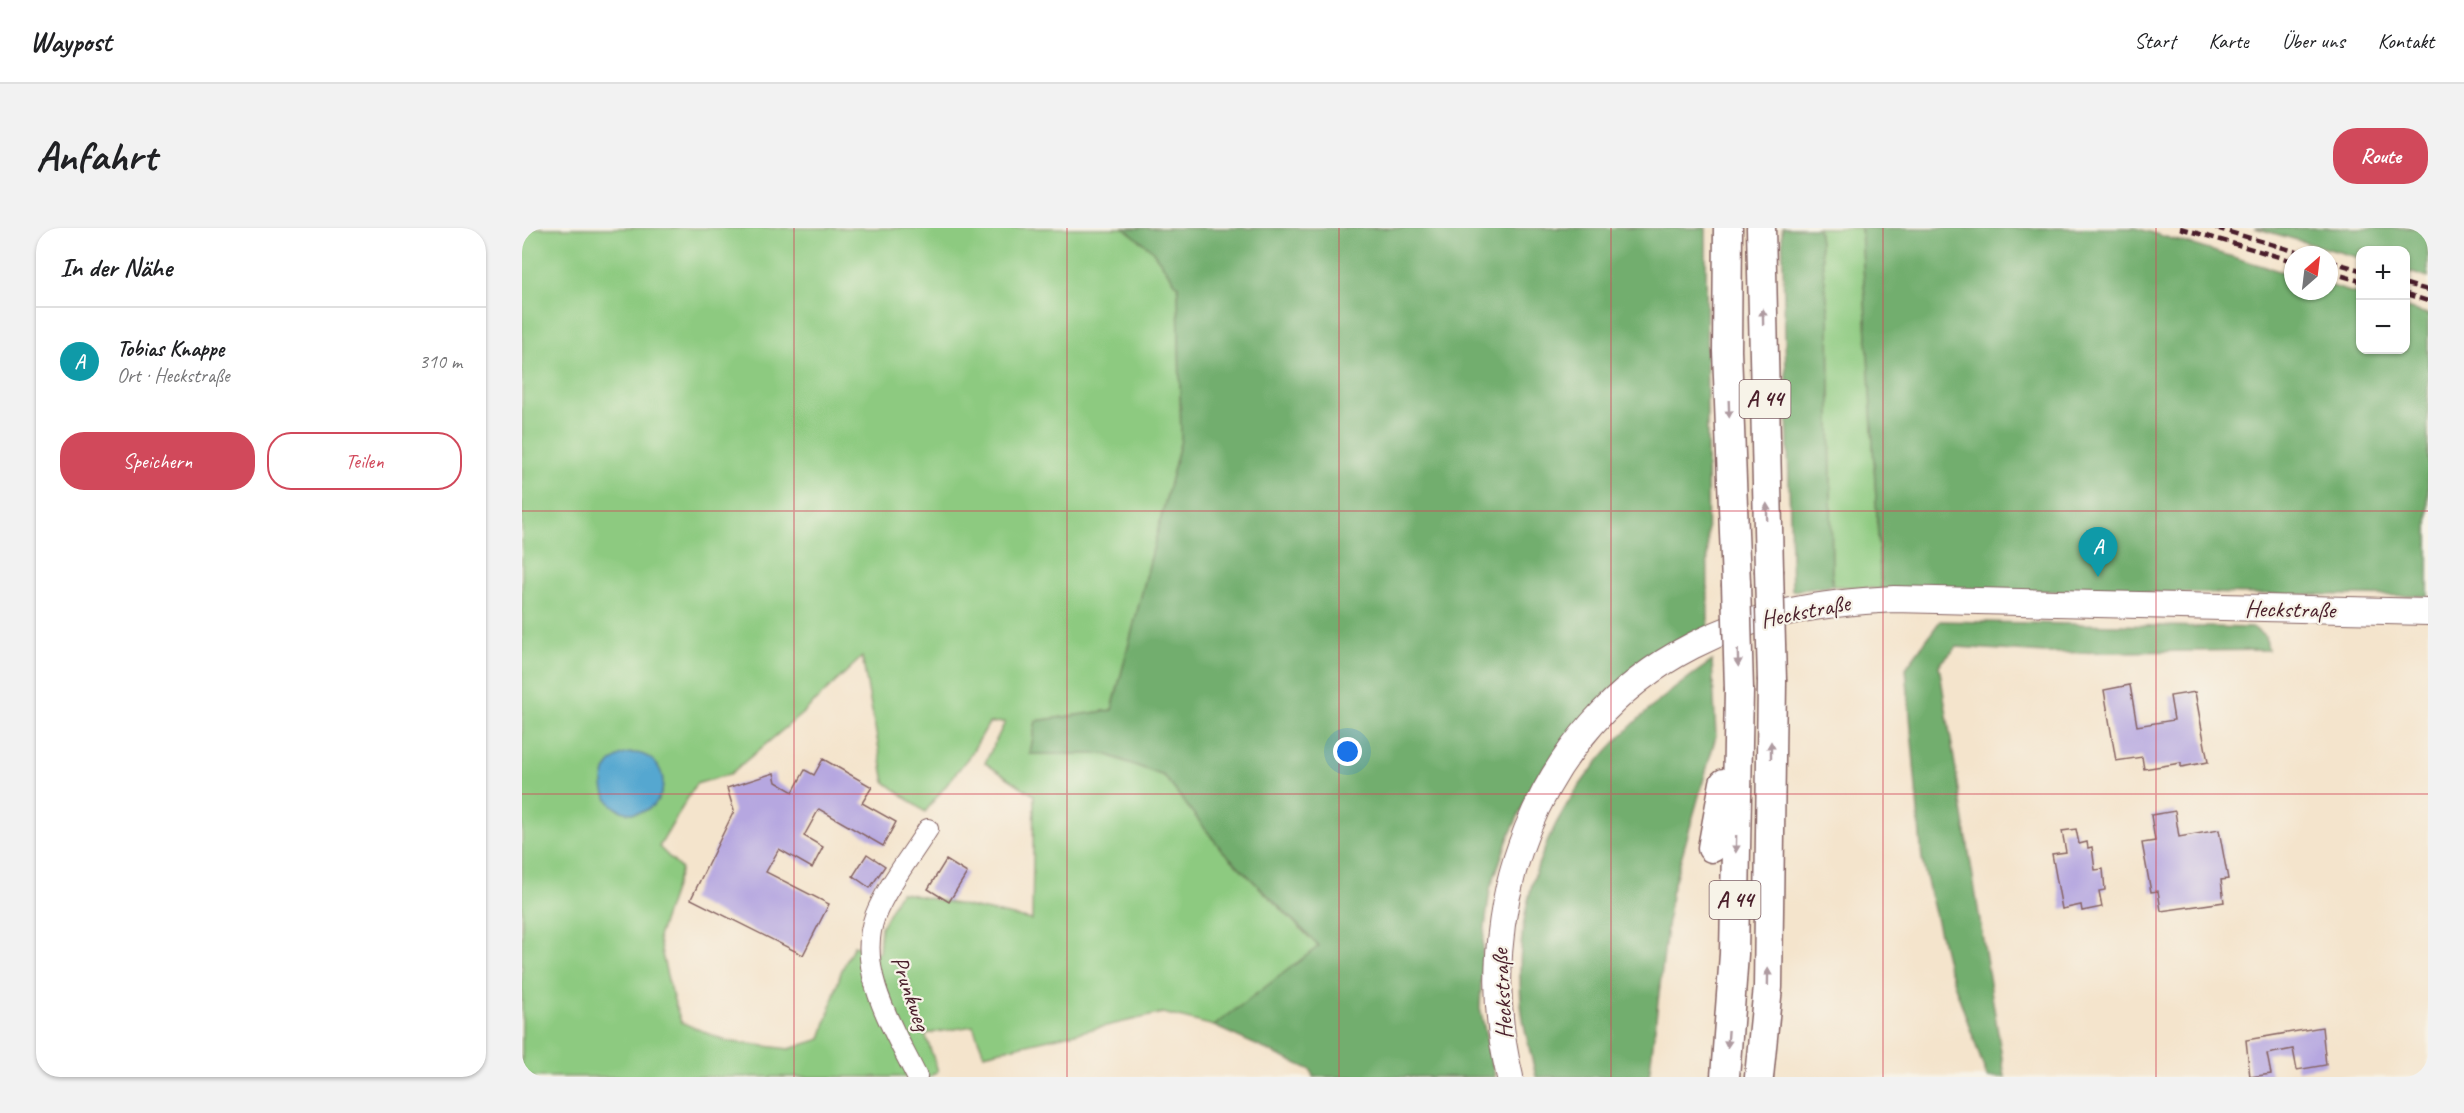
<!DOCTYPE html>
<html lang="de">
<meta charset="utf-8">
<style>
:root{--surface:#fff;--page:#f2f2f2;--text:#202124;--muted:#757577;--line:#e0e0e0;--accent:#d1495b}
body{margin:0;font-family:Caveat,sans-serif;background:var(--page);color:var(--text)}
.controls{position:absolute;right:18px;top:18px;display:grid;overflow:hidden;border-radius:12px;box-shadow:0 2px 4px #0004}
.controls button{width:54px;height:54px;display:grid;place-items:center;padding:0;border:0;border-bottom:2px solid var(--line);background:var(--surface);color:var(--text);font:30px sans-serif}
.compass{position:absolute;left:1762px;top:18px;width:54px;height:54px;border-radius:50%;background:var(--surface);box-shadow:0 2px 4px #0004;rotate:28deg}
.you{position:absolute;left:826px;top:524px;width:21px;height:21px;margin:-15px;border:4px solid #fff;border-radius:50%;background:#1a73e8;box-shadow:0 0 0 9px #1a73e833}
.badge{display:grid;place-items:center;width:39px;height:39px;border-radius:50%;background:var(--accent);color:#fff;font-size:20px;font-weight:700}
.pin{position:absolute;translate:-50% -50px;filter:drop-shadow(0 2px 3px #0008)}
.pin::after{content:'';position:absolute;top:32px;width:21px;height:18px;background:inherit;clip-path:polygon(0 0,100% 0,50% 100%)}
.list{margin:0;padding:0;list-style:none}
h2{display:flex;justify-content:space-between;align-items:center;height:78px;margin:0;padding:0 24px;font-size:26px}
h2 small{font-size:20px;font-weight:400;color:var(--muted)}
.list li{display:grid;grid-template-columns:39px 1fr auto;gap:18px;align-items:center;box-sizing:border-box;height:108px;padding:0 24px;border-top:2px solid var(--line)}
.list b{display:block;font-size:22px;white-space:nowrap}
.list p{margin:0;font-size:20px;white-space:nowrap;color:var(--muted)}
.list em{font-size:20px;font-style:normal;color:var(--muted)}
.actions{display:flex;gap:12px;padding:18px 24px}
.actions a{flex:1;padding:14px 0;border:2px solid var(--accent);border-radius:24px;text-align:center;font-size:21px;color:var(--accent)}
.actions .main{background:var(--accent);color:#fff}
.map{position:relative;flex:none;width:1906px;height:849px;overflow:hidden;border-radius:24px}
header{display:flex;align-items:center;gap:36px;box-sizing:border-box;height:84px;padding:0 30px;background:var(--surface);border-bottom:2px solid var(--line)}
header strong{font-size:28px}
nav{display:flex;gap:33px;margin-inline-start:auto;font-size:21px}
.intro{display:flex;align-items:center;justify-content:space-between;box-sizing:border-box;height:144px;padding:0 36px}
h1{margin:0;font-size:42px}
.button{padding:15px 27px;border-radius:24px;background:var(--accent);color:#fff;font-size:21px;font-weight:700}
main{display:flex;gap:36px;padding:0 36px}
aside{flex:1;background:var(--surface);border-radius:24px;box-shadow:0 2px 4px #0004}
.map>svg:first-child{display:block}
</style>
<header>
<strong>Waypost</strong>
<nav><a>Start</a><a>Karte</a><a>Über uns</a><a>Kontakt</a></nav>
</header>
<div class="intro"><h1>Anfahrt</h1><a class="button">Route</a></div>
<main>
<aside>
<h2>In der Nähe<small></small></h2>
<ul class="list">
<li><span class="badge" style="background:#0f9aa8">A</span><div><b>Tobias Knappe</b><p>Ort · Heckstraße</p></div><em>310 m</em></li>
</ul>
<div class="actions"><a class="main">Speichern</a><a>Teilen</a></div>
</aside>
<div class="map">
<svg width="1906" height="849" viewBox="0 0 1906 849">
<rect width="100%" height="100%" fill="#f7f3e8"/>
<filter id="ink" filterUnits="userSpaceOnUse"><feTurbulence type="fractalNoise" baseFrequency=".0167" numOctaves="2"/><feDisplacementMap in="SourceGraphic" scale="12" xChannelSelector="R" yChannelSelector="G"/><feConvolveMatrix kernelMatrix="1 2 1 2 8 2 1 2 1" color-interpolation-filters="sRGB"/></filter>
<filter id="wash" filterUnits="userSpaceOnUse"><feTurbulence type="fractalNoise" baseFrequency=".008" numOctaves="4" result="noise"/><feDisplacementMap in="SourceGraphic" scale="24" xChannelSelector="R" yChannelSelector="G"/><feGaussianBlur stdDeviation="1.35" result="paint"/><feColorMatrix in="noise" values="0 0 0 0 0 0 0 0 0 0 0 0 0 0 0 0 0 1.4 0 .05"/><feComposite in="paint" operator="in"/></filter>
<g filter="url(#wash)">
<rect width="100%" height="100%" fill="#f4e4cc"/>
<g fill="#8dca80" stroke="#6c7456" stroke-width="1.5" fill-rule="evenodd">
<path d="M0 0H602L629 21 656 58 659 212 590 482 514 493 508 526H583L642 548 699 621 797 719 692 798 641 785 462 826 451 798 403 806 416 843 407 849H0ZM340 429 363 554 403 584 449 526 467 495 483 494 463 535 512 567 510 692 378 664 359 699 357 725 332 717 319 744 299 811 267 821 204 813 159 794 148 760 136 709 159 641 137 619 174 556 208 546 281 485Z"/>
<polygon points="1296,0 1339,0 1359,361 1310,358 1307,87"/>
</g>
<g fill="#72ae6e" stroke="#5e664c" stroke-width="1.5">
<polygon points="602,0 1184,0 1186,399 1132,425 1084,466 1051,502 1011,556 987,608 968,661 961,715 958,780 973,849 791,849 789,842 692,798 797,718 699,621 642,548 583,526 508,526 514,493 590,482 659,212 656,58 629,21"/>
<polygon points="1260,0 1296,0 1307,87 1310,358 1270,363"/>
<polygon points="1339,0 1614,0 1771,47 1771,63 1807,63 1807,57 1838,67 1838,122 1884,122 1884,80 1906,86 1906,368 1359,361"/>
<polygon points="1733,0 1906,0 1906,50 1884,43 1884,22 1838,22 1838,30"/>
<polygon points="1418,393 1732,400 1744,410 1746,422 1523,425 1435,419 1417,437 1483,849 1465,849 1425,735 1400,632 1384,440"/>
<path d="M1190 433 1194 508 1149 666 1127 849H1014C1009 824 1000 798 999 773 988 619 1069 516 1190 433Z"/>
</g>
<circle fill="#55a7d0" stroke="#50637e" stroke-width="1.5" cx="111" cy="555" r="30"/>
<g id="blocks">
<g fill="#b6a7e0">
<polygon points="1608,457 1615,498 1652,492 1648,468 1673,464 1686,534 1659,539 1659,535 1622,541 1620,529 1594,533 1582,462"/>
<polygon points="301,531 350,559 340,575 374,594 361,618 297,581 282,608 301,619 290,640 257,621 244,644 307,676 281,727 169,671 212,583 205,560 252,545 254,554 271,564 283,542 292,547"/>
<polygon points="1653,583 1657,609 1697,602 1706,651 1699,652 1702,674 1639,683 1636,663 1629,664 1620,615 1633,613 1629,587"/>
<polygon points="1554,601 1557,616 1565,614 1566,620 1570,619 1573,642 1581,641 1583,662 1577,663 1580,679 1560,683 1559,677 1540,681 1530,626 1544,624 1540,603"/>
<polygon points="345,626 363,638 348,660 331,648"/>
<polygon points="424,632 445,645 427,674 406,661"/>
<polygon points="1800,799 1804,837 1775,842 1771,821 1745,826 1749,846 1728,849 1724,812"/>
</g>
</g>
</g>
<g filter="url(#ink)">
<use href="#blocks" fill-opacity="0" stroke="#866463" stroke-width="1.5"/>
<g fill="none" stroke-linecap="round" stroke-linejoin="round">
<defs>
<path id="minor" d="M395 849C372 802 333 742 353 688 365 658 389 628 406 601"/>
<path id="major" d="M988 849C947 684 1014 498 1170 418 1236 384 1299 375 1372 371L1906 384"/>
<g id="highway">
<polyline points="1206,0 1205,123 1214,356"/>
<polyline points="1239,0 1247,342"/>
<polyline points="1190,620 1202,555"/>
<polyline points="1203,849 1212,726 1217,462"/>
<polyline points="1237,849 1246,759 1250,453"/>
</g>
</defs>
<use href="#minor" stroke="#866463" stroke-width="22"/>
<use href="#major" stroke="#866463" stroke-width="28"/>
<use href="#highway" stroke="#866463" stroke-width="31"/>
<use href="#minor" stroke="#fff" stroke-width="20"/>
<use href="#major" stroke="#fff" stroke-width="26"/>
<use href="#highway" stroke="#fff" stroke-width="28"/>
<g stroke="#4a1f2b" stroke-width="4.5" stroke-dasharray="9 4.5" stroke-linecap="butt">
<polyline points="1658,0 1771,33"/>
<polyline points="1694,0 1786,27"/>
<polyline points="1807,33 1838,42"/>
<polyline points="1807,44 1838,53"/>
<polyline points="1884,56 1906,62"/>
<polyline points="1884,66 1906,73"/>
</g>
<defs>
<g id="highway-bridge">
<polyline points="1247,342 1250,453"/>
<polyline points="1214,356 1217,462"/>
</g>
</defs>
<use href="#highway-bridge" stroke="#866463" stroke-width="31" stroke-linecap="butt"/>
<use href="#highway-bridge" stroke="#fff" stroke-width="28"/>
</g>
<defs><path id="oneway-solid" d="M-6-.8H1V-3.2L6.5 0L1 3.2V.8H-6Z" transform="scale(1.5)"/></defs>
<g fill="#ae9aa0">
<use href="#oneway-solid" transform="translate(1241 89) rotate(-91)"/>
<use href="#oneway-solid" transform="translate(1207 181) rotate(88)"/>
<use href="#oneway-solid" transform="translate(1245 284) rotate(-91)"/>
<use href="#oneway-solid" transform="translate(1216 430) rotate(88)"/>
<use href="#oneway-solid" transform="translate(1249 522) rotate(-90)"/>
<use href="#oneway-solid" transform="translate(1214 616) rotate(91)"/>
<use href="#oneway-solid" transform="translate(1246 749) rotate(-89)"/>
<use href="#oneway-solid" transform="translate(1206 811) rotate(94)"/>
</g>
</g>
<path fill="none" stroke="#d1495b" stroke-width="1.5" stroke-opacity="0.55" d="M272 0V849M545 0V849M817 0V849M1089 0V849M1361 0V849M1634 0V849M0 283H1906M0 566H1906"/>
<g text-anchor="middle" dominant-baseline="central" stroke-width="4.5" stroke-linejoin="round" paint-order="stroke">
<g fill="#f7f3e8" stroke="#7e5f64" stroke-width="1.5">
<rect x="1217.5" y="152" width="51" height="38" rx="4.5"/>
<rect x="1187.5" y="653" width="51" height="38" rx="4.5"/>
</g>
<g font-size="22" font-weight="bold" fill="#4a1f2b">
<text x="1243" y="171">A 44</text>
<text x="1213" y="672">A 44</text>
</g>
<g font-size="24" fill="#4a1f2b" stroke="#f7f3e8">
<text transform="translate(1768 381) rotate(1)">Heckstraße</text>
<text transform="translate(1283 383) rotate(-11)">Heckstraße</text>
<text transform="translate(389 765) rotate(71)">Prunkweg</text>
<text transform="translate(980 766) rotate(-93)">Heckstraße</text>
</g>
</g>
</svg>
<div class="controls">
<button>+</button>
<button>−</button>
</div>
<svg class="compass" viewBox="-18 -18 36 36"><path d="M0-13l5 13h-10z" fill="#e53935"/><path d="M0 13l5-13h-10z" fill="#757577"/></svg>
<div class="you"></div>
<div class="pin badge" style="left:1576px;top:349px;background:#0f9aa8">A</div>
</div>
</main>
